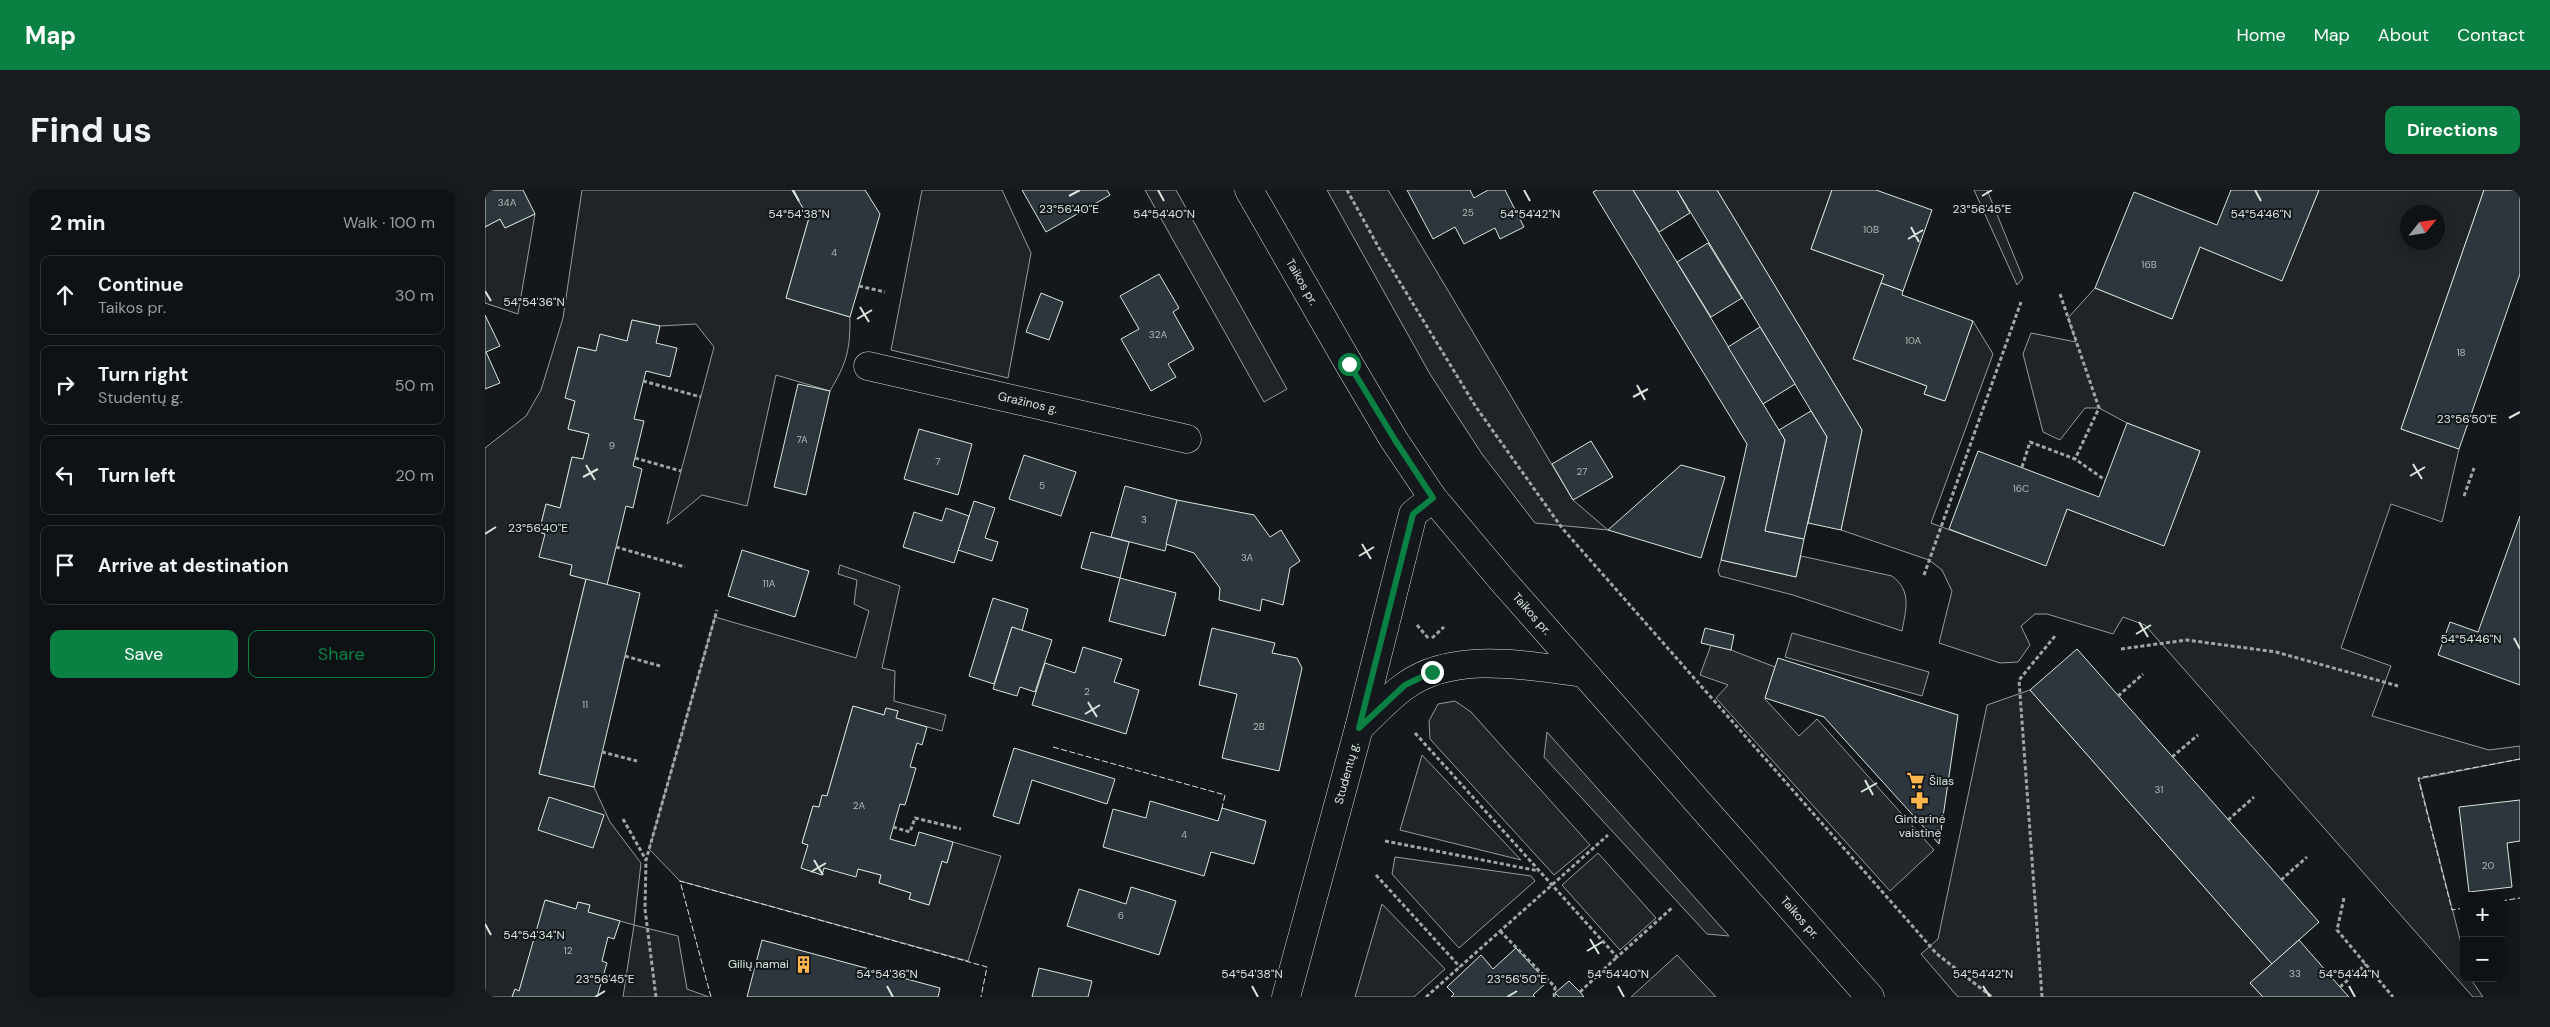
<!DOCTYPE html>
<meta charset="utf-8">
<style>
:root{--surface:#0f1215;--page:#181b1e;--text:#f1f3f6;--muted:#9b9ea0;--line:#2f3234;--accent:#0b8043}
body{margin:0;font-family:"DM Sans",sans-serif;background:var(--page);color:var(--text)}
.controls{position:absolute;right:15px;bottom:15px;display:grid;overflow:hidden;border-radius:10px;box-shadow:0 2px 12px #0003}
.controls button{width:45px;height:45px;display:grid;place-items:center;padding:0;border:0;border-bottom:1px solid var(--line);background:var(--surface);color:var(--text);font:25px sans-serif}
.compass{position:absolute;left:1915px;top:15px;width:45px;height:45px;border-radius:50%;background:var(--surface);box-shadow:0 2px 12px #0003;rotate:60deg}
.stop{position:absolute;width:15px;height:15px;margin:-11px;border:4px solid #0b8043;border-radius:50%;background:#fff}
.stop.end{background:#0b8043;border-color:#fff;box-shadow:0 1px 5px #0008}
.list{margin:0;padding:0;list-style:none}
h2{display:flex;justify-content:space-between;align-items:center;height:65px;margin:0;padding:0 20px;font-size:21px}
h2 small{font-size:16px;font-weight:400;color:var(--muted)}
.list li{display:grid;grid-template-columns:32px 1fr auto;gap:15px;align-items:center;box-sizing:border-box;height:80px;margin:0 10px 10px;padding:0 10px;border:1px solid var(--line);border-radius:10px}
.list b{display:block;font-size:19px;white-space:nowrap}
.list p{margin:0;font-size:16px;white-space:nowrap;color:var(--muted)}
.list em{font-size:16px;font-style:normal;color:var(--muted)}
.actions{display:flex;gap:10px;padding:15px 20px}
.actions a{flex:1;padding:11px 0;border:1px solid var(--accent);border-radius:10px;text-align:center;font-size:18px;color:var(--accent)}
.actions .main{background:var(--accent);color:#fff}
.icon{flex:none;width:28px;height:28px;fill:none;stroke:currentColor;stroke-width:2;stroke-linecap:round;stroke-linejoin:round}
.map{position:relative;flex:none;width:2035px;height:807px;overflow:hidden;border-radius:10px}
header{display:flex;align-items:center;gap:30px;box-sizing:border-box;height:70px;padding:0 25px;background:var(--accent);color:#fff}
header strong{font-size:24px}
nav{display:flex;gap:28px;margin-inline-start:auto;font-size:18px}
.intro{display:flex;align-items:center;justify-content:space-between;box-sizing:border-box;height:120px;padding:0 30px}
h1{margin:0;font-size:35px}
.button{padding:12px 22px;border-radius:10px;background:var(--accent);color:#fff;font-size:18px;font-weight:700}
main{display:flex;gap:30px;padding:0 30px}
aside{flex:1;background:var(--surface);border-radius:10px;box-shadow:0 2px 12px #0003}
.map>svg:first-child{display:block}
</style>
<header>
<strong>Map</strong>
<nav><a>Home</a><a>Map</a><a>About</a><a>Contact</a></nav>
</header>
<div class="intro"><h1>Find us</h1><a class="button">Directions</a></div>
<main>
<aside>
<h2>2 min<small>Walk · 100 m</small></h2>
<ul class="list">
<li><svg class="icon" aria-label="ahead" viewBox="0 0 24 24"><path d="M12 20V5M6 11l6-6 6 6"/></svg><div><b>Continue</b><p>Taikos pr.</p></div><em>30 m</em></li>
<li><svg class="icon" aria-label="right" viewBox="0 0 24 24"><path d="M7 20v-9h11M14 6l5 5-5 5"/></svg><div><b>Turn right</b><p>Studentų g.</p></div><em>50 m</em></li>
<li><svg class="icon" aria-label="left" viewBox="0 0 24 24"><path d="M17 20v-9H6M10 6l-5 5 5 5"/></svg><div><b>Turn left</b></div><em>20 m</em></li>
<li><svg class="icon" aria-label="arrive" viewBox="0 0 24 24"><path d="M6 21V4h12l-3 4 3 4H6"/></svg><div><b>Arrive at destination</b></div></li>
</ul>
<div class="actions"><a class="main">Save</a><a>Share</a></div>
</aside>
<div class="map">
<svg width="2035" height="807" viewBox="0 0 2035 807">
<rect width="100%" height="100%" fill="#14181c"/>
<g fill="#202428" stroke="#939e99" fill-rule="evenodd">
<path d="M97 0H307L324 28 301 108 365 127C365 161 362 172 345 201L291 185 262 316 217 305 182 334 229 157 211 134 175 136 147 130 142 151 115 145 111 161 93 157 81 208 90 211 83 239 104 244 98 269 87 267 75 318 61 314 54 342 60 344 87 375 85 385 101 389 54 583 109 597 125 632 156 673 149 735 193 746 202 799 224 807H138L149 735 103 722 105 715 93 712 91 719 61 710 34 801 30 799 27 807H0V258L41 226 56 200 78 128Z"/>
<polygon points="437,0 517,0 546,63 523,188 406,160"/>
<polygon points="660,0 691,0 802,199 779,212"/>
<polygon points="842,0 903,0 1088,310 1123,340 1050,333 997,264 945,184"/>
<path d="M1232 0H1347L1326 59 1399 85 1369 169 1442 196 1439 204 1459 211 1488 131 1508 164 1446 333 1560 375 1582 319 1679 355 1715 261 1642 233 1614 218H1600L1575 250 1558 242 1538 164 1546 143 1591 152 1583 128 1610 98 1687 129 1715 57 1797 90 1834 0H1999L1916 239 1974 259 1957 332 1906 314 1856 458 1906 476 1887 526 2004 560 2035 556V569L1934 589 1979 765V788H1985L1998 807H1988L1660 435 1638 427 1628 444 1562 424H1550L1536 436 1545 455 1533 472 1515 473 1454 453 1467 401 1457 380 1444 370 1356 340 1377 240ZM1922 22H1952V52H1922Z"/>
<polygon points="1489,0 1502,0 1538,88 1532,95"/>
<polygon points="50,24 33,124 0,113 0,37 15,29 20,38"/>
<path d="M1316 366 1407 386C1427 401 1421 419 1417 441L1308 405 1235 386 1233 381 1236 370 1311 387Z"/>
<polygon points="355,375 415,396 397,478 410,481 409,511 461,525 457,541 411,528 413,521 401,518 399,525 368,516 342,606 334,617 328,616 317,653 323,655 337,684 339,678 373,679 396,685 394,693 426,703 424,709 444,715 457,671 462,673 468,652 516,666 483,771 195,691 164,659 230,427 371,468 384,421 369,414 372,390 353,384"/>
<polygon points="1545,500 1787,774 1765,793 1778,807 1473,807 1436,764 1453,749 1502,515"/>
<polygon points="970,511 986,522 1105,655 1069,685 945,549 944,531 953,514"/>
<polygon points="937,565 1036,670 915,640"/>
<polygon points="1113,663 1171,728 1135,760 1077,695"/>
<polygon points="910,667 1046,686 1050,691 974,758 907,684"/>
<polygon points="897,714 960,779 929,807 870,807"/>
</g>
<g fill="#24282b" stroke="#939e99">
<polygon points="1307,443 1444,482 1437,506 1300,467"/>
<polygon points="1226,455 1246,460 1290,477 1280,509 1314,546 1332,529 1449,660 1405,701 1231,508 1243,495 1215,485"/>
<polygon points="1062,542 1244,746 1222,744 1059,567"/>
<polygon points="1192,765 1231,807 1146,807"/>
</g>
<g fill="#2c363c" stroke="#d8e6dc">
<polygon points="0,0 38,0 50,24 20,38 15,29 0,37"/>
<polygon points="307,0 380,0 395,24 365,127 301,108 324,28"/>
<polygon points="537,0 622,0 625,5 561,42"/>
<polygon points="922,0 985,0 989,8 1003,0 1020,0 1039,37 1015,49 1010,38 979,54 970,37 948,49"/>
<polygon points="1112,0 1148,0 1300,250 1280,341 1319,349 1311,387 1236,370 1262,254 1108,2"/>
<polygon points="1148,0 1192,0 1205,23 1174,42"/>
<polygon points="1192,0 1232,0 1377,240 1356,340 1323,333 1342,247"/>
<polygon points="1347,0 1391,0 1447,20 1418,101 1396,93 1399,85 1326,59"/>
<polygon points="1746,0 1834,0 1797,91 1715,57 1687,129 1610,98 1649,2 1732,35"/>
<polygon points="1999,0 2035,0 2035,84 1974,259 1916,239"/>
<polygon points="1223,53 1257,108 1226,127 1192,72"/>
<polygon points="674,84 694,118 688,122 709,159 683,174 691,187 666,201 636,149 654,139 635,106"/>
<polygon points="1396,93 1418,101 1417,105 1488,131 1460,211 1439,204 1442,196 1368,169"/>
<polygon points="556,103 578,112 564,150 541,142"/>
<polygon points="0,125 15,156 1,162 15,193 0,199"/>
<polygon points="147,130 175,136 171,153 192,158 185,187 161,181 149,229 159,231 148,276 157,279 148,318 141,316 122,395 85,385 87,375 54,367 60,344 54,342 61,314 75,318 87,267 98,269 104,244 83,239 90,211 80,208 93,157 111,161 115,144 142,151"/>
<polygon points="1275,137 1310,194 1278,214 1243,157"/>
<polygon points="313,194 345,201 321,305 289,297"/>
<polygon points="1326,221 1342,247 1319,349 1280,341 1300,250 1294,240"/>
<polygon points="1642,233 1715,261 1679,356 1582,319 1561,376 1464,339 1493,261 1614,307"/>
<polygon points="434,239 487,254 473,305 419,289"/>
<polygon points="1106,251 1128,287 1088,310 1067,274"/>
<polygon points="539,265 591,282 576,326 524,309"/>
<polygon points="1196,275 1240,287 1216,368 1123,340"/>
<polygon points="640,296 692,310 680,361 626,347"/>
<polygon points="692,310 769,325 785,347 796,340 815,371 805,378 798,415 777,409 775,421 734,410 735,398 709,363 681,354"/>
<polygon points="489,311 510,318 500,348 513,352 507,371 473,360"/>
<polygon points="461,318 484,326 469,373 418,357 429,322 457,331"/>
<polygon points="2035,326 2035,495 1953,465 1965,432 1993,442"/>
<polygon points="606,342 644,352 635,388 596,378"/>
<polygon points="257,360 324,381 310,427 243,406"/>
<polygon points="635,388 691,403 680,446 624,431"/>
<polygon points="101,389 155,403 109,597 54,584"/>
<polygon points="508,408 543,419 537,441 527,437 509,494 484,486"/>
<polygon points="527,437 567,450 550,502 535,497 532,506 508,499"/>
<polygon points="727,438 790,453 787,463 812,468 817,478 794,581 737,568 752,504 714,495"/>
<polygon points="1220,438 1249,445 1246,460 1216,453"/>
<polygon points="598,457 637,469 629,492 654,500 641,544 547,515 560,473 590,483"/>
<polygon points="1592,459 1834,732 1787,774 1545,500"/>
<polygon points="1293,468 1473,525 1454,654 1339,527 1280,508"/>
<polygon points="368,516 399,525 401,518 413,521 411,528 442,537 437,555 432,553 425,577 431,578 420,615 415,614 405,649 430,656 434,642 468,652 462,673 457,671 444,715 424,709 426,703 394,693 396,685 373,679 371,687 339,678 337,685 316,678 323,655 317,653 328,616 334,617 337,605 342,606"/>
<polygon points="529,558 630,589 622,614 547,590 534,634 508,626"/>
<polygon points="64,607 119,625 108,658 53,640"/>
<polygon points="2035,610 2035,651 2022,653 2027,697 1984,702 1974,617"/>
<polygon points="665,611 733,631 737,618 781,631 769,674 726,662 719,686 618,657 628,619 661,628"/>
<polygon points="646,697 691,711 674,765 582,736 594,699 641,714"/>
<polygon points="60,710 91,719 93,712 105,715 103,722 135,731 129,749 123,747 117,771 122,773 112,807 27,807 30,799 34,801"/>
<polygon points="277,750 455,798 453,807 262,807"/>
<polygon points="1814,750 1855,797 1864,807 1778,807 1765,793"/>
<polygon points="1031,758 1062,792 1048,805 1050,807 966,807 969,804 962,797 996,765 1008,779"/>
<polygon points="554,778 607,791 603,807 547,807"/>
<polygon points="1084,791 1095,802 1099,807 1074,807 1070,803"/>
</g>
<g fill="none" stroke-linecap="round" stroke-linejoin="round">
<defs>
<g id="street">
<path id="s1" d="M383 176 702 249"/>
<path d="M874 538C889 524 903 508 920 496 969 460 1044 476 1099 483"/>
<path id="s2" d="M801 807 874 538 928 324 948 308"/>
</g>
<g id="primary">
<path id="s3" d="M764 0 864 174 909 250 948 308 1017 390 1385 807"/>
</g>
</defs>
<use href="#street" stroke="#d8e6dc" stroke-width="29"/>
<use href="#primary" stroke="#d8e6dc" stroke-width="29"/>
<g stroke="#9da8a2" stroke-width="3" stroke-dasharray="4 2.5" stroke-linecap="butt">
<polyline points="862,0 894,58 991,217 1077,338 1452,764 1507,807"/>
<polyline points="374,96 400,102"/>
<polyline points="1575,104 1614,218 1590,269"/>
<polyline points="158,191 216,207"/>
<polyline points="150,268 196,281"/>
<polyline points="1537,277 1545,252 1590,269 1620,290"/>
<polyline points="1979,306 1989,278"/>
<polyline points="131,357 200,377"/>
<polyline points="1439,385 1536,112"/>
<polyline points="932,435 944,449"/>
<polyline points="947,448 959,437"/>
<polyline points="1636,459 1702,450 1791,462 1913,496"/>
<polyline points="140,466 175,476"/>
<polyline points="1633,506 1658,484"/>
<polyline points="930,543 1132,767 1188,717"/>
<polyline points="117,562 152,571"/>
<polyline points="1687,567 1713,545"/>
<polyline points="138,629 161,670"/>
<polyline points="1743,630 1769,607"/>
<polyline points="408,637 425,642 430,628 476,639"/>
<polyline points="900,651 1054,681"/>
<polyline points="891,685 975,777"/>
<polyline points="1796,690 1822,667"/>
<polyline points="1859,708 1852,740 1908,807"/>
<polyline points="1015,741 1070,797 1069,807"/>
<polyline points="1855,797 1881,774"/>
<polyline points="1095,802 1132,767"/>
<polyline points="171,807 160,719 161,670 232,420"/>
<polyline points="941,807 1123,645"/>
<polyline points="1557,807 1534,490 1570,446"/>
</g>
<use href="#street" stroke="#14181c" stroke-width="28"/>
<use href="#primary" stroke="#14181c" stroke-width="28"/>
<g stroke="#d8e6dc" stroke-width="1" stroke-dasharray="6 2.5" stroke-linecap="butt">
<polyline points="568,557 740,605 737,618"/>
<polyline points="2016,711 2035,708"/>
<polyline points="1979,718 1967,720 1933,588 2035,569"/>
<polyline points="226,807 195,691 502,777 496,807"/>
</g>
</g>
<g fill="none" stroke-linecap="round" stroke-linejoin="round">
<polyline stroke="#0b8043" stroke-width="6" points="864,174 910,250 948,308 928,324 874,538 920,495 947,482"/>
</g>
<path fill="none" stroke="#d8e6dc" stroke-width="2" d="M308 0 314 11M673 0 679 11M1039 0 1045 11M1770 0 1776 11M584 6 595 0M1497 6 1507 0M1426 37 1434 52M1423 49 1438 40M0 101 6 111M375 117 384 132M372 129 387 120M1152 195 1160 210M1148 207 1163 199M2024 228 2035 222M1928 274 1937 289M101 275 110 290M1925 286 1940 277M98 287 113 279M0 344 11 337M877 354 886 369M874 366 889 357M1654 432 1663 447M1651 444 1666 435M2029 448 2035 459M603 512 612 527M600 524 615 515M1380 590 1388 605M1376 602 1392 593M329 670 338 685M326 682 341 673M0 734 6 745M1105 749 1114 764M1102 761 1117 752M402 796 408 807M767 796 773 807M1133 796 1139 807M1498 796 1505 807M1864 796 1870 807M110 807 120 801M1022 807 1032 801"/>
<defs>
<symbol id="supermarket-bare" viewBox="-9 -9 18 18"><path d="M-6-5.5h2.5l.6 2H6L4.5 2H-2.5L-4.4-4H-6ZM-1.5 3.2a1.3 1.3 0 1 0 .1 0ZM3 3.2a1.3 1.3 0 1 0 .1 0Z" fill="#ffb74d" stroke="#14181c" stroke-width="2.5" paint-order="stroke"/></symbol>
<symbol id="pharmacy-bare" viewBox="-9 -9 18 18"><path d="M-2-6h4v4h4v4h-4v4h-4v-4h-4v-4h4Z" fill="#ffb74d" stroke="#14181c" stroke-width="2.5" paint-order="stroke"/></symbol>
<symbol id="building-bare" viewBox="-9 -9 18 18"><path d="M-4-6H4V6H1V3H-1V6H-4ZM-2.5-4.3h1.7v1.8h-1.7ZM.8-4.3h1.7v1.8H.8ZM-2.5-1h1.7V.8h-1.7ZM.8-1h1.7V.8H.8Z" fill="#ffb74d" stroke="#14181c" stroke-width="2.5" paint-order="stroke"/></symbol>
</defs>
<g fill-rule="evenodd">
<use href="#supermarket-bare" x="1418" y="578" width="25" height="25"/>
<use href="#pharmacy-bare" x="1422" y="598" width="25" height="25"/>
<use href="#building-bare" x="306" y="762" width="25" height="25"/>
</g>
<g text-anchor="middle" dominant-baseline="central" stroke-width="4" stroke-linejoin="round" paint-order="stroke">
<g font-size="10" fill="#adbab4">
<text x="22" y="12">34A</text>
<text x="983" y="22">25</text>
<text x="1386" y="39">10B</text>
<text x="349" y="62">4</text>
<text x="1664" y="74">16B</text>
<text x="673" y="144">32A</text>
<text x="1428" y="150">10A</text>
<text x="1976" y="162">18</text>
<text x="317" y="249">7A</text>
<text x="127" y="255">9</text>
<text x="453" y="271">7</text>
<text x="1097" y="281">27</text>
<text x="557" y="295">5</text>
<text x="1536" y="298">16C</text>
<text x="659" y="329">3</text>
<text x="762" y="367">3A</text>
<text x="284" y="393">11A</text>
<text x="602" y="501">2</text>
<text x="100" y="514">11</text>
<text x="774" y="536">2B</text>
<text x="1674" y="599">31</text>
<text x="374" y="615">2A</text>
<text x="699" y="644">4</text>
<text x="2003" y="675">20</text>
<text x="636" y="725">6</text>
<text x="83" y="760">12</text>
<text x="1810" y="783">33</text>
</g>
<g font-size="12" fill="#d8e6dc" stroke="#14181c">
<text stroke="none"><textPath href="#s3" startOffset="106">Taikos pr.</textPath></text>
<text stroke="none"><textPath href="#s1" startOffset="164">Gražinos g.</textPath></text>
<text stroke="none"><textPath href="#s3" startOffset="511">Taikos pr.</textPath></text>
<text stroke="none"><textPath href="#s2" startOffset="232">Studentų g.</textPath></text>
<text stroke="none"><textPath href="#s3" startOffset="916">Taikos pr.</textPath></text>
</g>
<g font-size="12" fill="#d8e6dc" stroke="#14181c" text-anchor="start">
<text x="1444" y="591">Šilas</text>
<text x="1435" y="629" text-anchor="middle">Gintarinė<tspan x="1435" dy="14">vaistinė</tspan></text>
<text x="304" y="774" text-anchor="end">Gilių namai</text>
</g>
</g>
<g font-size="12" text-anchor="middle" fill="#d8e6dc" stroke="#14181c" stroke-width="4" stroke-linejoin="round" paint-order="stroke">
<text x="584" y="23">23°56'40"E</text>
<text x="1497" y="23">23°56'45"E</text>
<text x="314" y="28">54°54'38"N</text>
<text x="679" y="28">54°54'40"N</text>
<text x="1045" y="28">54°54'42"N</text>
<text x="1776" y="28">54°54'46"N</text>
<text x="49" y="116">54°54'36"N</text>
<text x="1982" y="233">23°56'50"E</text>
<text x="53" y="342">23°56'40"E</text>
<text x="1986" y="453">54°54'46"N</text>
<text x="49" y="749">54°54'34"N</text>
<text x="402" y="788">54°54'36"N</text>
<text x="767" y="788">54°54'38"N</text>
<text x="1133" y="788">54°54'40"N</text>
<text x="1498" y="788">54°54'42"N</text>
<text x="1864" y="788">54°54'44"N</text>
<text x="120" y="793">23°56'45"E</text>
<text x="1032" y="793">23°56'50"E</text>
</g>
</svg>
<div class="controls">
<button>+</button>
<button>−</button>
</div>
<svg class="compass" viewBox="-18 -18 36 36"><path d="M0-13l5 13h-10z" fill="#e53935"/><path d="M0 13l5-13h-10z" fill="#9b9ea0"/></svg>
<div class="stop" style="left:864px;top:174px"></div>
<div class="stop end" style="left:947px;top:482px"></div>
</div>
</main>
